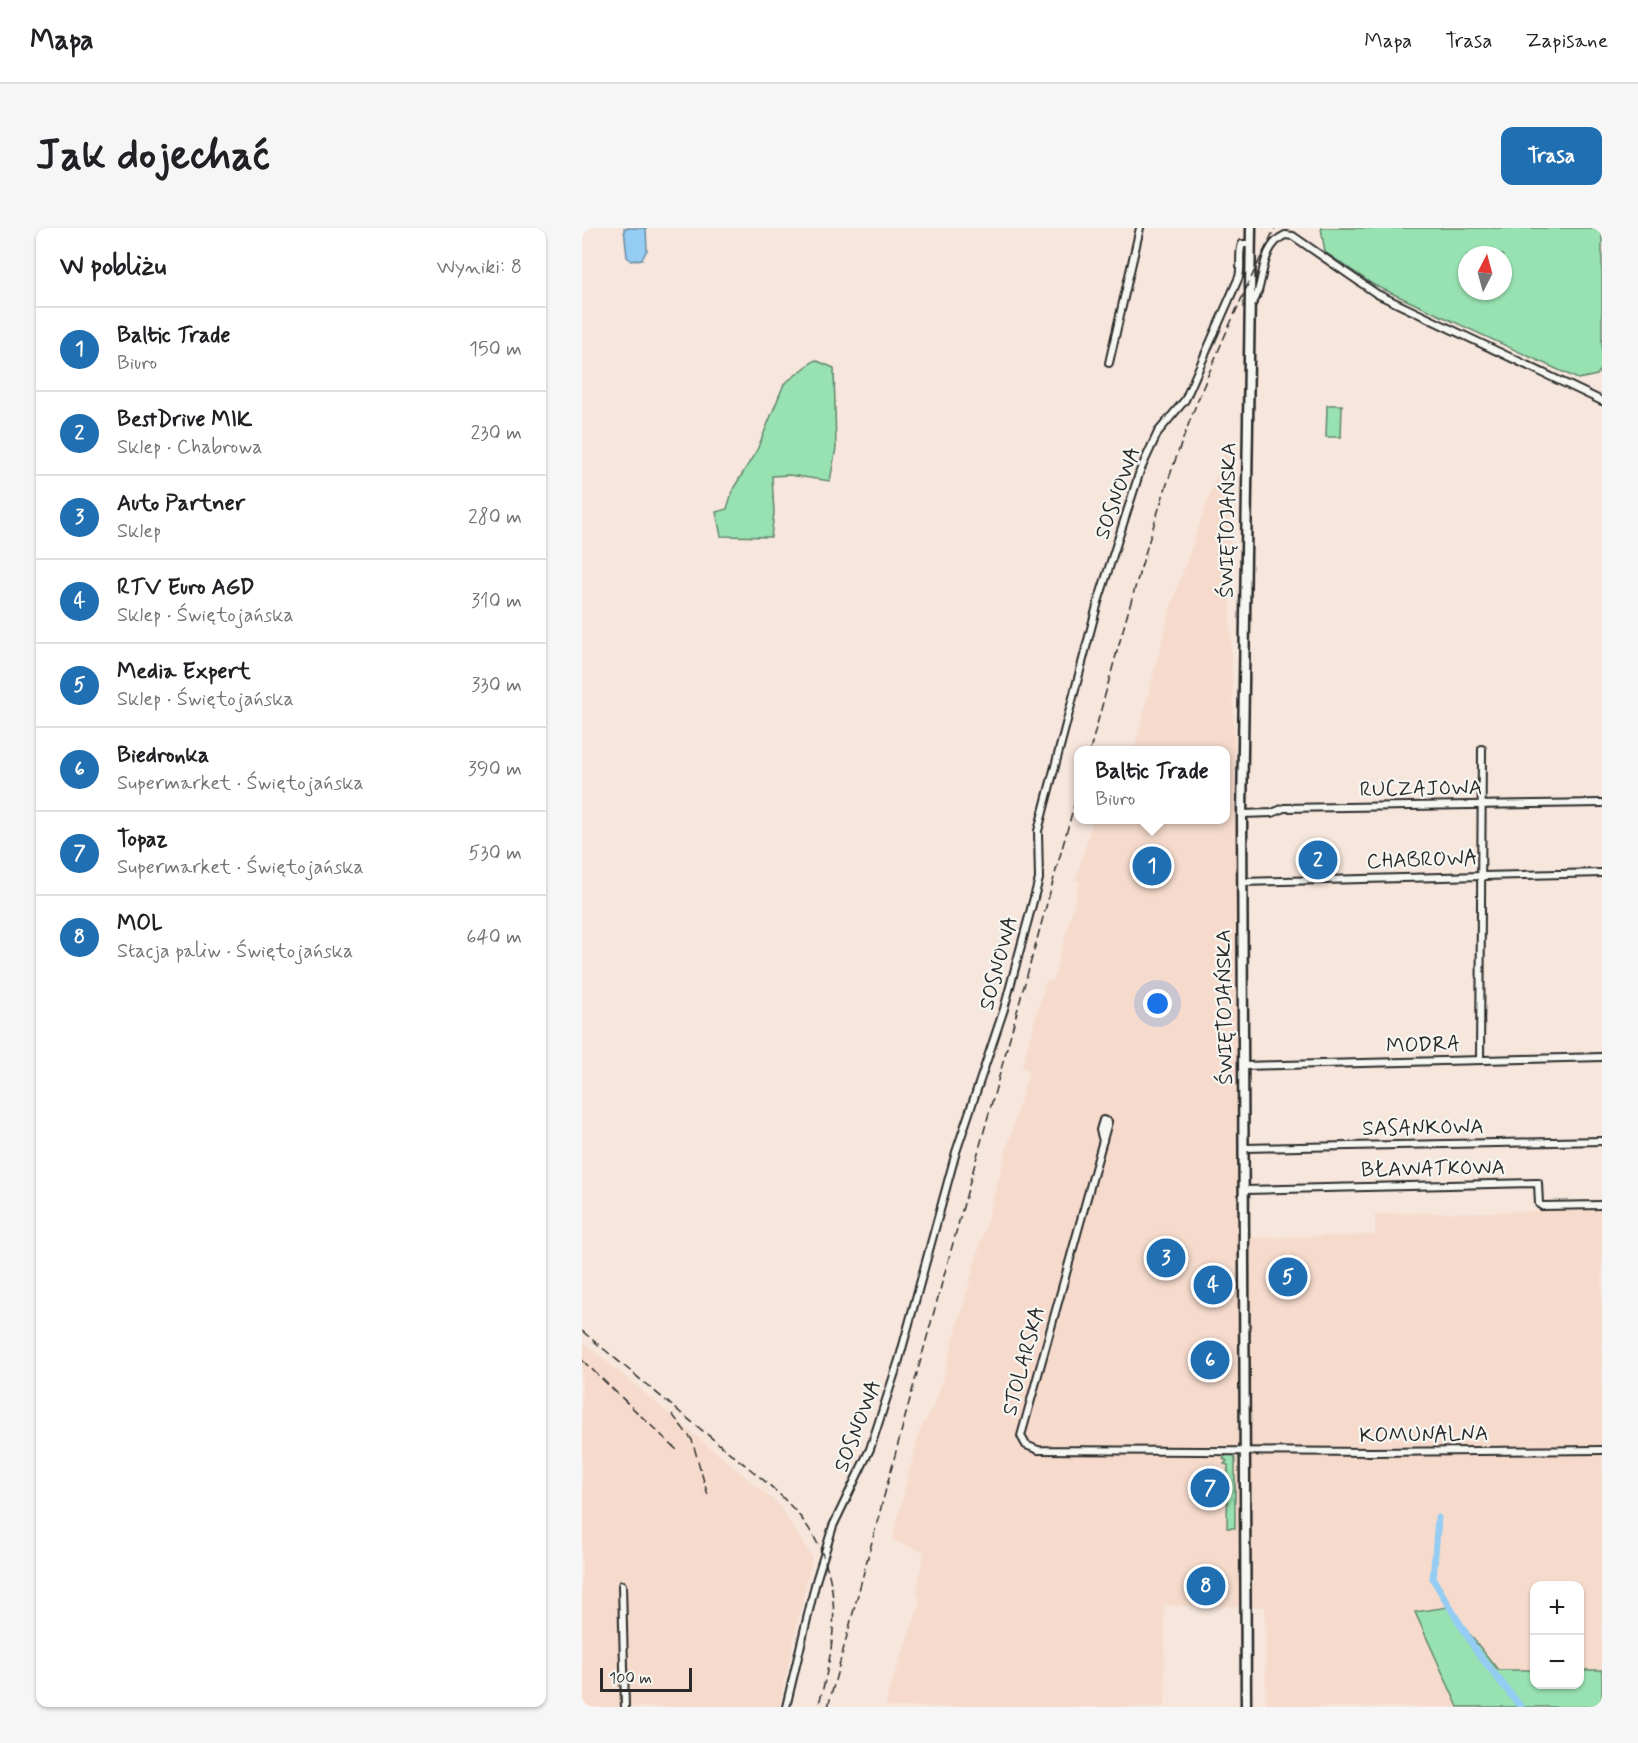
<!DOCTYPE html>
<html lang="pl">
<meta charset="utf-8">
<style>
:root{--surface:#fff;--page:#f6f6f6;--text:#202124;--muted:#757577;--line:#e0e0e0;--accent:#1f6fb2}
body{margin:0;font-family:Mynerve,sans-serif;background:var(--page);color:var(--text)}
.controls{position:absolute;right:18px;bottom:18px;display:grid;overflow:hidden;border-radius:12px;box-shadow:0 2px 4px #0004}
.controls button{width:54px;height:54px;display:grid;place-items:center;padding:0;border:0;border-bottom:2px solid var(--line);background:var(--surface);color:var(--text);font:30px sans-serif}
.compass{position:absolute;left:876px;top:18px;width:54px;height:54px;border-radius:50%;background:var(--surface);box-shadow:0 2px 4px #0004;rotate:6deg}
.scale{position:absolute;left:18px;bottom:15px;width:92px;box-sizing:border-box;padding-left:6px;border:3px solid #2b2b2b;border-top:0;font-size:16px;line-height:21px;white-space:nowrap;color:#2b2b2b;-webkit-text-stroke:4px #f6f6f2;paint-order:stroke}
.you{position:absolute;left:576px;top:776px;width:21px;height:21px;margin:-15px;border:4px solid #fff;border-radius:50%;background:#1a73e8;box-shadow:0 0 0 9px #1a73e833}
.badge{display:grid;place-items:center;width:39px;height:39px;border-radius:50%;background:var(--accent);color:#fff;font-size:20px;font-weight:700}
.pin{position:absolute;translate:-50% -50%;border:3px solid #fff;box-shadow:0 2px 6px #0006}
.popup{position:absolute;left:492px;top:518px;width:156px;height:78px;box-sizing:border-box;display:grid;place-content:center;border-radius:12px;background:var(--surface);filter:drop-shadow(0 2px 4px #0005);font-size:20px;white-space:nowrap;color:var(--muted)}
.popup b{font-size:22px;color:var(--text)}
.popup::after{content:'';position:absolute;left:50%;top:100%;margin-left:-12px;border:12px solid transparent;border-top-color:var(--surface)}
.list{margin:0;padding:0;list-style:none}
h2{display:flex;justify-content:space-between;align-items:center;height:78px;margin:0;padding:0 24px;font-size:26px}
h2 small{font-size:20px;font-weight:400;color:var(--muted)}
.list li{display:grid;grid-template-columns:39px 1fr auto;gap:18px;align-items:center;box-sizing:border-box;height:84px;padding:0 24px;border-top:2px solid var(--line)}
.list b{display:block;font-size:22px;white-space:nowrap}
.list p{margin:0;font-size:20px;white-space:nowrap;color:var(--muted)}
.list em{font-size:20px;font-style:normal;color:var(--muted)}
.map{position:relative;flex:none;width:1020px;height:1479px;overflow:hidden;border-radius:12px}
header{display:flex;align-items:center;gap:36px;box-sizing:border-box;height:84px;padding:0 30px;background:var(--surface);border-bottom:2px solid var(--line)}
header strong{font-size:28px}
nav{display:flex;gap:33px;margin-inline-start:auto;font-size:21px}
.intro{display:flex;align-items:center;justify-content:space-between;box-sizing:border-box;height:144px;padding:0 36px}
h1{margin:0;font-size:42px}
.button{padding:15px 27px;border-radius:12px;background:var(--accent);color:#fff;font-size:21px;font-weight:700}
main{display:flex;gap:36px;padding:0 36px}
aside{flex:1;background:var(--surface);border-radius:12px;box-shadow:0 2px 4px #0004}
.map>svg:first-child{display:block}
</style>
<header>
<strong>Mapa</strong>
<nav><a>Mapa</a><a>Trasa</a><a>Zapisane</a></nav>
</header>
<div class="intro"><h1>Jak dojechać</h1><a class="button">Trasa</a></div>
<main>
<aside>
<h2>W pobliżu<small>Wyniki: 8</small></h2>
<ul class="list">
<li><span class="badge">1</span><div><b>Baltic Trade</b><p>Biuro</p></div><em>150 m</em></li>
<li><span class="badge">2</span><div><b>BestDrive MIK</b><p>Sklep · Chabrowa</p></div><em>230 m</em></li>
<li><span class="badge">3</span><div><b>Auto Partner</b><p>Sklep</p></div><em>280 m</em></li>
<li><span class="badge">4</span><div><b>RTV Euro AGD</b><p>Sklep · Świętojańska</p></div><em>310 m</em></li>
<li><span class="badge">5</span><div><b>Media Expert</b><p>Sklep · Świętojańska</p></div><em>330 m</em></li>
<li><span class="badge">6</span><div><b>Biedronka</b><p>Supermarket · Świętojańska</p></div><em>390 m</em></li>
<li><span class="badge">7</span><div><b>Topaz</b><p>Supermarket · Świętojańska</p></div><em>530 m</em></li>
<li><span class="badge">8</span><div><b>MOL</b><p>Stacja paliw · Świętojańska</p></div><em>640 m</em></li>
</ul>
</aside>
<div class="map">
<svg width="1020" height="1479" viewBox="0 0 1020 1479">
<rect width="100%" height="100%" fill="#f6e6dc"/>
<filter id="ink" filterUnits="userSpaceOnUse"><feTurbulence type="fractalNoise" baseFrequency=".0167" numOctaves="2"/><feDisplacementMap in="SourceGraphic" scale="12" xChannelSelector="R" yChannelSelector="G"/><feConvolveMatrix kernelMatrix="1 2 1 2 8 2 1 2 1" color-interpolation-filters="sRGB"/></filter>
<g filter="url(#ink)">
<g fill="#f6dbcc">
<polygon points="642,226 648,227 648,383 668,1010 793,1007 793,986 1020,982 1020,1442 998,1442 998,1358 952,1358 952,1442 916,1443 866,1379 834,1385 876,1479 684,1479 683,1379 582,1377 583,1479 304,1479 306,1466 338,1375 335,1363 342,1324 310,1312 338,1202 355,1171 447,842 440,839 464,753 471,753 498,654 494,652 511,592 644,592 644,522 552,522 589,378"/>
<polygon points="0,1113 196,1276 230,1329 197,1479 0,1479"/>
</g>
<g fill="#98e1b0" stroke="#62866e" stroke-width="1.5" fill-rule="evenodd">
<path d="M739 0H1020V138L1015 147 996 151 792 57 743 24ZM885 27H921V63H885Z"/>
<polygon points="233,132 252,140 254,220 248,253 207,247 190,248 192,285 189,309 139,308 134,284 145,281 151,261 175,222 202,156"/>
<polygon points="745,177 760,177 759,209 744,209"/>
<polygon points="644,1227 651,1227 653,1231 653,1300 645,1300 646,1237 642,1236 645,1233 641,1231"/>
<polygon points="866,1379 916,1442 952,1442 952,1456 998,1456 998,1442 1020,1442 1020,1479 876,1479 833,1384"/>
</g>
<polygon fill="#94ccf3" stroke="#6a8ca3" stroke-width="1.5" points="42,0 64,0 65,22 60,31 49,33 45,29"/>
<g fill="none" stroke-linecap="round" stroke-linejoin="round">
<polyline stroke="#94ccf3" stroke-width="7" points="856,1290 851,1351 895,1424 939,1479"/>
<defs>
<g id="street">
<path d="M668 78C684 63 675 20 703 7L711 8 795 66 1020 173"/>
<polyline points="527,135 558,0"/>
<polyline points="660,586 690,585 702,580 1020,575"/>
<polyline points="660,654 1020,645"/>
<polyline points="898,832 900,521"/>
<polyline points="662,838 1020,829"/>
<polyline points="521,913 518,902 521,892 526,894 439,1208 444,1217 456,1222 791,1224 1020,1222"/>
<polyline points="663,920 1020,913"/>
<polyline points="663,962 956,955 957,976 960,978 1020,977"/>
<polyline points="40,1357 43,1479"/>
<path d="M204 1479 234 1353 251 1298 288 1221 317 1132 374 924 422 781 457 651 456 603 516 374 558 243 576 204 603 172 657 49C660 38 656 26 660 16H669"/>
</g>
<polyline id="secondary" points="664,1479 660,586 669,0"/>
</defs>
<use href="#street" stroke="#2b2b2b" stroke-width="10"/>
<use href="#secondary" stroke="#2b2b2b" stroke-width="13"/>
<use href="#street" stroke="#f6f6f2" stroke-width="6"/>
<use href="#secondary" stroke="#f6f6f2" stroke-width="8"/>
<g stroke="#2b2b2b" stroke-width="1.5" stroke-dasharray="9 4.5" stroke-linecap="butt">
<path d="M508 522C529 445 550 367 574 290 605 190 647 94 693 0"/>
<path d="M0 1103C46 1141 91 1179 137 1216 160 1235 185 1253 206 1275 265 1335 257 1405 236 1479"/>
<polyline points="0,1132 96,1223"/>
<polyline points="90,1186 110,1212 127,1271"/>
<polyline points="246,1479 329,1167 496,563"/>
</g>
</g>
</g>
<g text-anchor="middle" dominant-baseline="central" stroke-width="4.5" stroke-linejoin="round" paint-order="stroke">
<g font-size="21" fill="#2b2b2b" stroke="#f6f6f2">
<text transform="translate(536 265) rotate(-70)">SOSNOWA</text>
<text transform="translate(646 292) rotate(-89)">ŚWIĘTOJAŃSKA</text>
<text transform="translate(839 561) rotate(-1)">RUCZAJOWA</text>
<text transform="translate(840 632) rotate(-2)">CHABROWA</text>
<text transform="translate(417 735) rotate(-75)">SOSNOWA</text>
<text transform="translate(643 779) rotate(-91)">ŚWIĘTOJAŃSKA</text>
<text transform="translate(841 817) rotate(-2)">MODRA</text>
<text transform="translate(841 900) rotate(-1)">SASANKOWA</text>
<text transform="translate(851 941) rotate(-1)">BŁAWATKOWA</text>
<text transform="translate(442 1133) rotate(-75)">STOLARSKA</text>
<text transform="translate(276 1198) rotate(-69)">SOSNOWA</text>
<text transform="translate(842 1207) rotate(-1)">KOMUNALNA</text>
</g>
</g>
</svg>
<div class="controls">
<button>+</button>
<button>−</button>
</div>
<svg class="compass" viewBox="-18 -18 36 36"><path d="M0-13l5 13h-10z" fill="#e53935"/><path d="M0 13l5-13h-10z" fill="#757577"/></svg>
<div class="scale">100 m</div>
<div class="you"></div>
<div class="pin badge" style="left:570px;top:638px">1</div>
<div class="popup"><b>Baltic Trade</b>Biuro</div>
<div class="pin badge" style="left:736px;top:632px">2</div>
<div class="pin badge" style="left:584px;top:1030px">3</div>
<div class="pin badge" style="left:631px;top:1057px">4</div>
<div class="pin badge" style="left:706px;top:1049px">5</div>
<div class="pin badge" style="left:628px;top:1132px">6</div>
<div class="pin badge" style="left:628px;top:1260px">7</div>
<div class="pin badge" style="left:624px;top:1358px">8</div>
</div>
</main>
